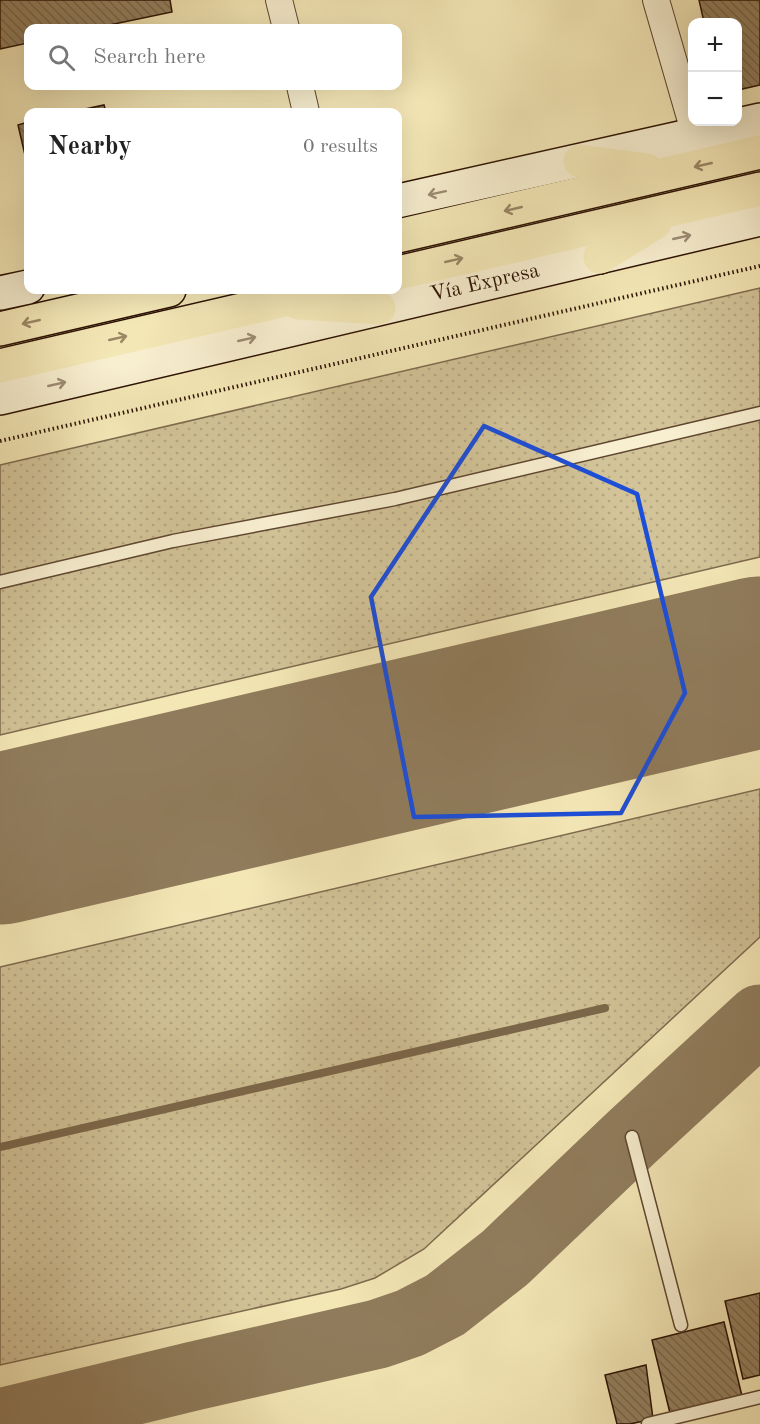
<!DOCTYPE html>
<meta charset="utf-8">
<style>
:root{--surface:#fff;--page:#f2f2f2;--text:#222;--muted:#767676;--line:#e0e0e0}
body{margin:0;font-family:"Old Standard TT",serif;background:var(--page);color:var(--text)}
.controls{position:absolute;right:18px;top:18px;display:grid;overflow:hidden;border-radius:12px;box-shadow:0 6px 24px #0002}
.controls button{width:54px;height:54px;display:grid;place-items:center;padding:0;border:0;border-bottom:2px solid var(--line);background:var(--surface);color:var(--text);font:30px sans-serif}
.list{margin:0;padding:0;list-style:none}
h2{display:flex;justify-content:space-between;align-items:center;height:78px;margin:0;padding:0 24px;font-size:26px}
h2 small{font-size:20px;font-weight:400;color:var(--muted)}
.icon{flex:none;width:33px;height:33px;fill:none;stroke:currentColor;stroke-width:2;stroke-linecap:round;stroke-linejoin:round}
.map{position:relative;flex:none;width:760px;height:1424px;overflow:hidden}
.search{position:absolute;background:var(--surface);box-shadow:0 6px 24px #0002;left:24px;top:24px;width:378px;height:66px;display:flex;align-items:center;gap:15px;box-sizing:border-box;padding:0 21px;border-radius:12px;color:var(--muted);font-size:22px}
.panel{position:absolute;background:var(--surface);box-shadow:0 6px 24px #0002;left:24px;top:108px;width:378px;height:186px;border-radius:12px}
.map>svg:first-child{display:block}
</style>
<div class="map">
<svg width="760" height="1424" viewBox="0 0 760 1424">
<defs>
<pattern id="grass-dots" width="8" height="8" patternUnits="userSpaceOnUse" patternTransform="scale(1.5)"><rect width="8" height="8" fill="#d2c398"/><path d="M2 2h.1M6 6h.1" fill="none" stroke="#b4a681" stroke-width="1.8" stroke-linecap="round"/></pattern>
<pattern id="building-back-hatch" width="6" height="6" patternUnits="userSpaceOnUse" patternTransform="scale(1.5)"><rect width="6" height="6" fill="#948160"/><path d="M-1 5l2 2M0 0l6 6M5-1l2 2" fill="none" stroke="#79684d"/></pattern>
</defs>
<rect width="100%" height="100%" fill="#f4e7b6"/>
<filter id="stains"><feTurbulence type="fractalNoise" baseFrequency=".00333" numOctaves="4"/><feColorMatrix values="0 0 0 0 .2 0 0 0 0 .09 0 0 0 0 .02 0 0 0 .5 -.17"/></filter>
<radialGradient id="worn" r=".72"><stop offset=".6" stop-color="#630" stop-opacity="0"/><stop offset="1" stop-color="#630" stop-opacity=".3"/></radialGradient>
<g fill="url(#grass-dots)" stroke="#7f6a4e" stroke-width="1.5">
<polygon points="760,288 760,557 0,735 0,465"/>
<polygon points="760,789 760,937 424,1249 375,1278 341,1289 0,1365 0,967"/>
</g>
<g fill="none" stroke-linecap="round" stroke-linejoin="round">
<polyline stroke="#7b674a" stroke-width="8" points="0,1147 605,1008"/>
<polyline stroke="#907c5c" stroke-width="69" points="0,1423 194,1376 378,1334 410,1323 445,1305 505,1258 632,1137 760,1019"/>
<polyline stroke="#907c5c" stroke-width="171" points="0,839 760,662"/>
</g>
<g fill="url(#building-back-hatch)" stroke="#2c1203" stroke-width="1.5">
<polygon points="0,0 170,0 172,12 95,28 28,28 28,43 0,49"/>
<polygon points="699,0 760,0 760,85 738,90 738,22 704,22"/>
<polygon points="104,105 106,112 71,112"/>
<polygon points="28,122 28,168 18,125"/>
<polygon points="760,1293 760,1375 743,1379 725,1301"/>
<polygon points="724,1322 742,1396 670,1413 652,1340"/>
<polygon points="646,1365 653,1419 630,1424 617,1424 605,1375"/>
</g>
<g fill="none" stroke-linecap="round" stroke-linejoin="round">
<defs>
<g id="service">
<polyline points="0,582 173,541 395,499 760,413"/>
<polyline points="632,1137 681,1325"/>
<polyline points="648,1424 760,1397"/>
</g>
<g id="minor">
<polyline points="279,0 286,28"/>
<polyline points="656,0 695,135"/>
<polyline points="300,86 306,112"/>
</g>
<g id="secondary">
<polyline points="398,201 760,120"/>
<polyline points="0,293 28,287"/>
<polyline points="0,398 760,219"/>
</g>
<g id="primary">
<polyline points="580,161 647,170"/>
<polyline points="398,236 760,152"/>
<polyline points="600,257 655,223"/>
<polyline points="398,273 760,189"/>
<polyline points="298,303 379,308"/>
<polyline points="0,329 169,290"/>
<polyline points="0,366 328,290"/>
</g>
</defs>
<use href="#service" stroke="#5e4730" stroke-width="15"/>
<use href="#minor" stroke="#5e4730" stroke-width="28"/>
<use href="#secondary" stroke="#2c1203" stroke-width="36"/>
<use href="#primary" stroke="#2c1203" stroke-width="36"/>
<polyline stroke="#2c1203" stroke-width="4" stroke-dasharray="1.5 3" stroke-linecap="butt" points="0,441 760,266"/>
<use href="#service" stroke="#f8efd0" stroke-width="12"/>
<use href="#minor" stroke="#f8efd0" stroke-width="26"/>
<use href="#secondary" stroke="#f8efd0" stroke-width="33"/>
<use href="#primary" stroke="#f4e7b6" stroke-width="33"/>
</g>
<defs><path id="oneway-shaft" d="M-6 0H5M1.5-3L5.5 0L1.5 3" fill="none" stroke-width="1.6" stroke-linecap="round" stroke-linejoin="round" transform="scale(1.5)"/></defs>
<g stroke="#9a8765">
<use href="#oneway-shaft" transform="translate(703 165) rotate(167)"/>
<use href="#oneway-shaft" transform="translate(513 209) rotate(167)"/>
<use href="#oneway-shaft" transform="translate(454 260) rotate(-13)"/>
<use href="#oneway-shaft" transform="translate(31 322) rotate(167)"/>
<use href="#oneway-shaft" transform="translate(118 338) rotate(-13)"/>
</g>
<g stroke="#9c8c74">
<use href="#oneway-shaft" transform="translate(437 193) rotate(168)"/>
<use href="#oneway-shaft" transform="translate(682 237) rotate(-13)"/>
<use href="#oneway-shaft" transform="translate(247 339) rotate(-13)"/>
<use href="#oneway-shaft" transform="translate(57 384) rotate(-13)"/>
</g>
<path fill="none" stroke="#1d4ed8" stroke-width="4.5" stroke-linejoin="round" d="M484 426 637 494 685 693 621 813 414 817 371 597Z"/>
<g text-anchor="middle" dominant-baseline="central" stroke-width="4.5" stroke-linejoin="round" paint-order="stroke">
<g font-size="21" fill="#2c1203" stroke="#f8efd0">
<text transform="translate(485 283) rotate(-13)">Vía Expresa</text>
</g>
</g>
<rect width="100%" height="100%" filter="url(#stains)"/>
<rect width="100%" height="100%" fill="url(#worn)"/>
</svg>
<div class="controls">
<button>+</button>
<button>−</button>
</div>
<div class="search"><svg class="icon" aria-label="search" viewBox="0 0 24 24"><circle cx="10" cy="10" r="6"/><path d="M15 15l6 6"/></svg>Search here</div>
<section class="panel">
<h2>Nearby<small>0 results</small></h2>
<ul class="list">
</ul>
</section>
</div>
